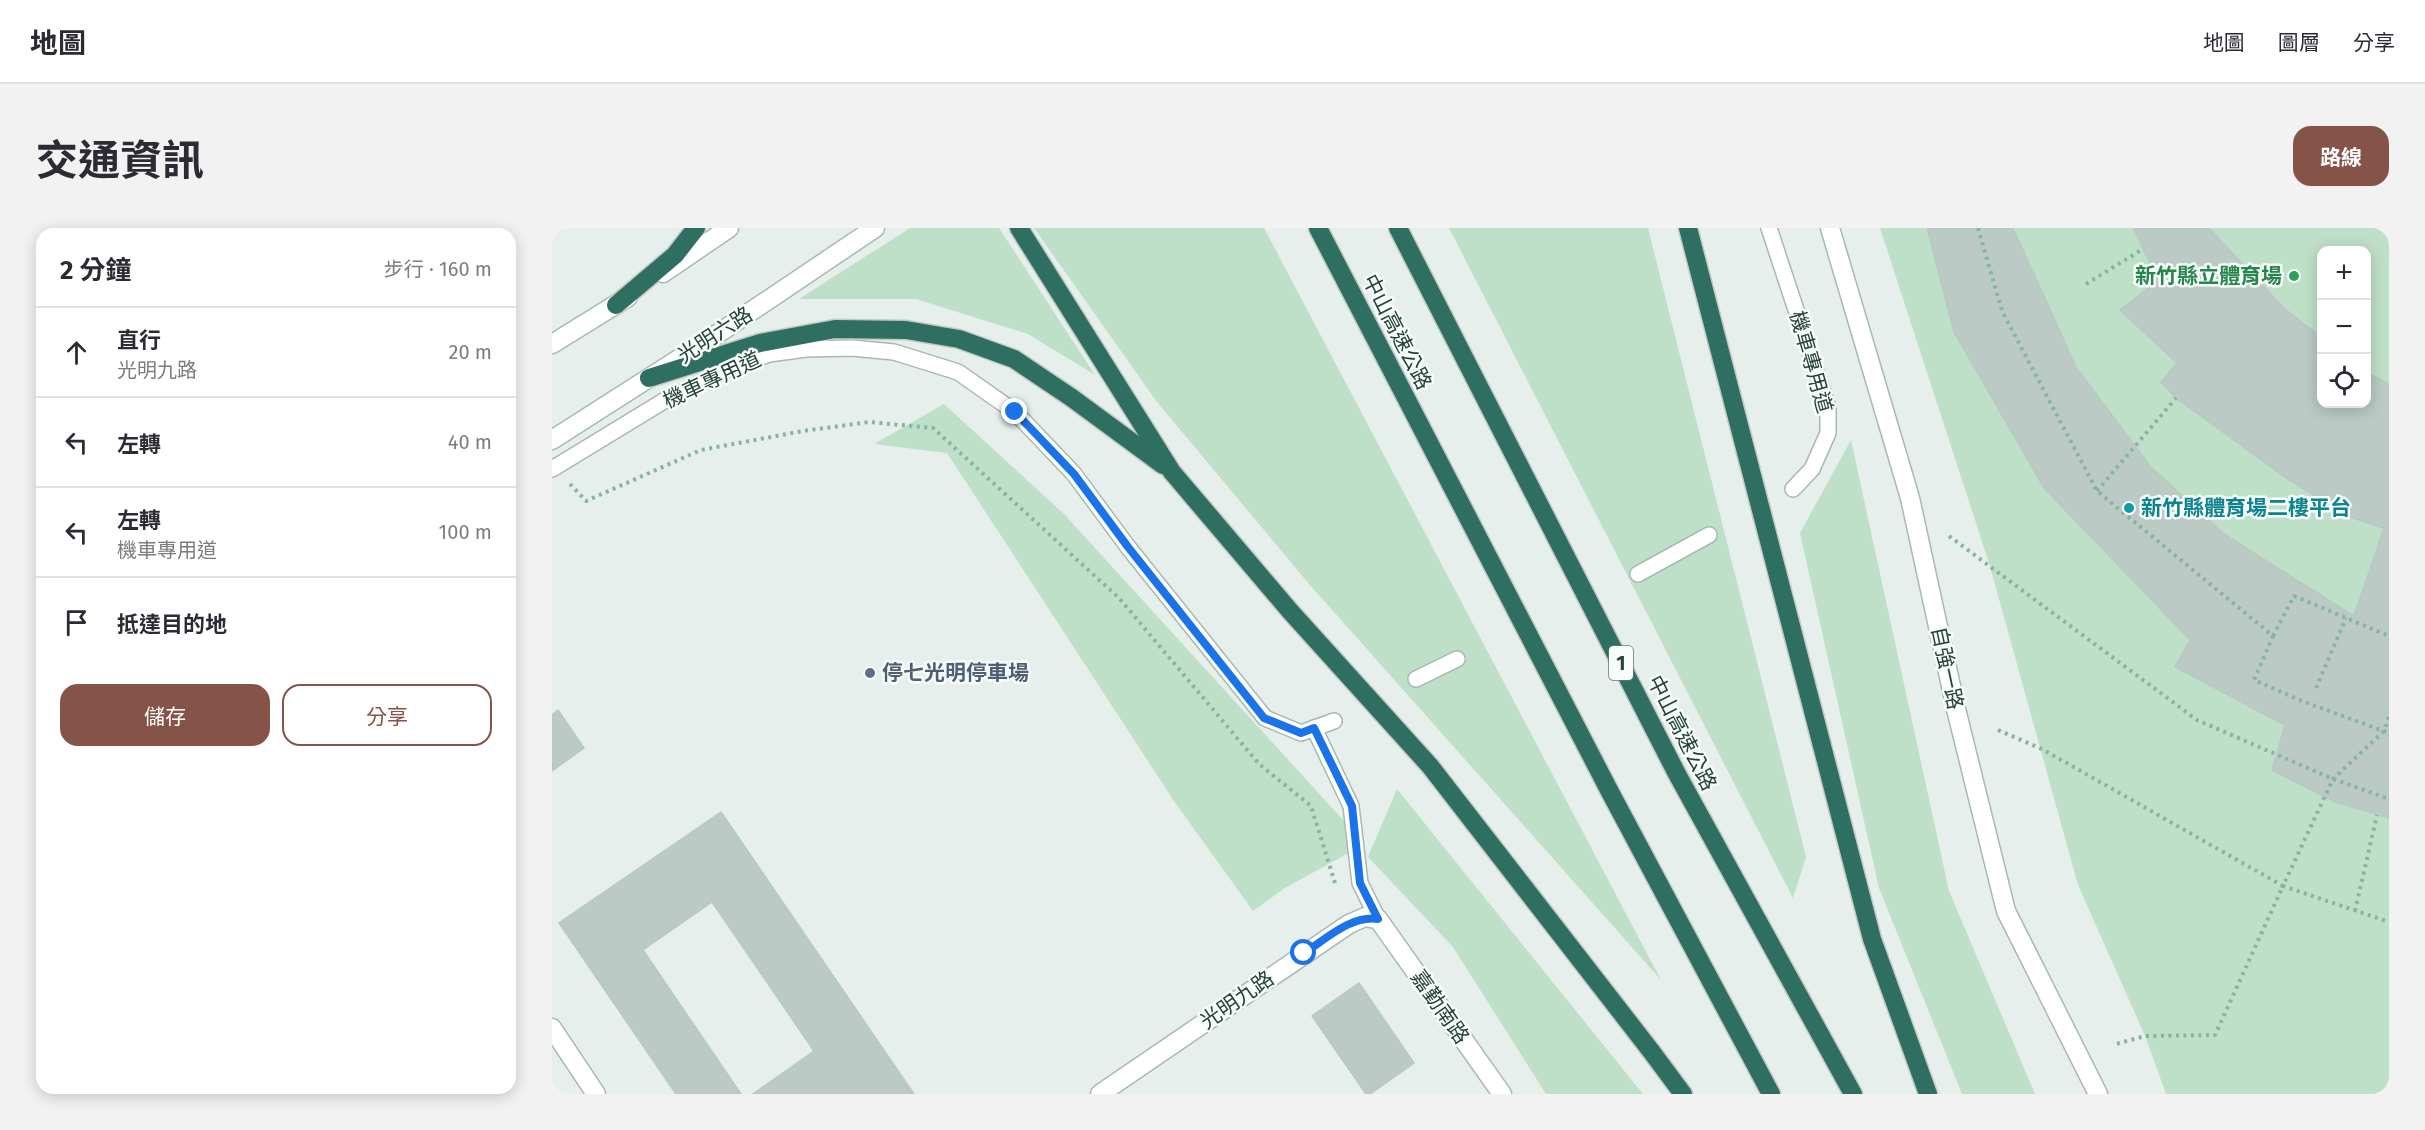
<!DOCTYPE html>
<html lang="zh-TW">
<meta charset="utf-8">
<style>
:root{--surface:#fff;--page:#f2f2f3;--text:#2b2b33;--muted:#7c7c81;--line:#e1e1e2;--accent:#855347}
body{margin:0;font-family:"Fira Sans","Noto Sans TC",sans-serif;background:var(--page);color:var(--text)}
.controls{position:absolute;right:18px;top:18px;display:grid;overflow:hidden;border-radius:12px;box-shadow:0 3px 15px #0003}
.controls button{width:54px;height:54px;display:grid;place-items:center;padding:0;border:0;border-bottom:2px solid var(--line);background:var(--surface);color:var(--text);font:30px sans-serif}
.stop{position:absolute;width:18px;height:18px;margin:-14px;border:4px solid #1a73e8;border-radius:50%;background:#fff}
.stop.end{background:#1a73e8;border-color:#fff;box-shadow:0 2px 6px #0008}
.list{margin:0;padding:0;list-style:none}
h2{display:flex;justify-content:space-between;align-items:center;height:78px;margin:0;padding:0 24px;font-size:26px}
h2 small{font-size:20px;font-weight:400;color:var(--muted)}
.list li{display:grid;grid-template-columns:39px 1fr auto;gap:18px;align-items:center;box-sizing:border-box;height:90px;padding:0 24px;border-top:2px solid var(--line)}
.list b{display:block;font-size:22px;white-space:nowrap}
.list p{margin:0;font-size:20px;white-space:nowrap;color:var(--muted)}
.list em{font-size:20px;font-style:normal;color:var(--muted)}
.actions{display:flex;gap:12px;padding:18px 24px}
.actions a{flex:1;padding:14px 0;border:2px solid var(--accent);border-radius:18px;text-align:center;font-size:21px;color:var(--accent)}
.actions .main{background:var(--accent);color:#fff}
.icon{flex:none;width:33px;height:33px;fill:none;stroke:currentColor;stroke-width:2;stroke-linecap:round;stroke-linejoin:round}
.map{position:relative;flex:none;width:1837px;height:866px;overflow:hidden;border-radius:18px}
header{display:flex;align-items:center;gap:36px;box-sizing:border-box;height:84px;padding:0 30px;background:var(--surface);border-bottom:2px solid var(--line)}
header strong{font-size:28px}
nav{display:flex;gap:33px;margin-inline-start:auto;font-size:21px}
.intro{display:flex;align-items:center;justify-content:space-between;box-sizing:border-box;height:144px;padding:0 36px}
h1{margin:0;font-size:42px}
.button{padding:15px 27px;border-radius:18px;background:var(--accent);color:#fff;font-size:21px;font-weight:700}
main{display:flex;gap:36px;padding:0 36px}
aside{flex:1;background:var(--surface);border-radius:18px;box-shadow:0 3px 15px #0003}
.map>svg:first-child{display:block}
</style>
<header>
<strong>地圖</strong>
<nav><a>地圖</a><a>圖層</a><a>分享</a></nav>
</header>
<div class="intro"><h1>交通資訊</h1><a class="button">路線</a></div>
<main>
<aside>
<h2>2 分鐘<small>步行 · 160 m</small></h2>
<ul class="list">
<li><svg class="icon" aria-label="ahead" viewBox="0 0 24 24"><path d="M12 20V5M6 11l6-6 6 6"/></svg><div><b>直行</b><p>光明九路</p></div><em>20 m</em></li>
<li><svg class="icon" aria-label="left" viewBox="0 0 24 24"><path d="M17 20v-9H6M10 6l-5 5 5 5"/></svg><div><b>左轉</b></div><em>40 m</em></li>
<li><svg class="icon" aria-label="left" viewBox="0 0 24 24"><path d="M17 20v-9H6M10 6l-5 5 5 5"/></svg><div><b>左轉</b><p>機車專用道</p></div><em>100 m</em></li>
<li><svg class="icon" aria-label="arrive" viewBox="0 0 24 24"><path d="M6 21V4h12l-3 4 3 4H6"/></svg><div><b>抵達目的地</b></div></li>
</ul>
<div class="actions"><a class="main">儲存</a><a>分享</a></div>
</aside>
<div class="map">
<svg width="1837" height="866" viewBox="0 0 1837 866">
<rect width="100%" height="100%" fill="#e6efeb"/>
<g fill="#bfe0c8" fill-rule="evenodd">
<polygon points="358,0 447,0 543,147 476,106 364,71 247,71"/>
<polygon points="482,0 712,0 1109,752 758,357 605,174"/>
<polygon points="897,0 1096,0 1254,629 1241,670"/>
<path d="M1328 0H1837V866H1614L1593 808 1526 657 1437 335ZM1770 22H1814V176H1770Z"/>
<polygon points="392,176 512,286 813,616 733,660 701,683 622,573 395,225 322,216"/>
<polygon points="1299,212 1397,663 1483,866 1410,866 1327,660 1248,305"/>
<polygon points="845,561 1091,866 994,866 901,719 816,629"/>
</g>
<g fill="#bbcac4" stroke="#b8c9c2" stroke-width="1.5">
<polygon points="1375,0 1461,0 1524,139 1598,238 1672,306 1802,388 1832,300 1837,302 1837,590 1783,574 1720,542 1733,497 1623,439 1638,412 1492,260 1402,104"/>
<polygon points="1581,0 1657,0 1733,81 1770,110 1770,176 1814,176 1814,144 1837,156 1837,302 1795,288 1734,250 1624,170 1609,154 1625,135 1568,82 1606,52"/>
<polygon points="6,482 32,520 0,543 0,487"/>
<polygon points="169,584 362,866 201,866 262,823 160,674 91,722 189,866 124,866 7,695"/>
<polygon points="807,755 862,835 818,866 814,866 760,788"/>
</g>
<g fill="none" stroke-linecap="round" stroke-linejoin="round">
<defs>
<g id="service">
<polyline points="1217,0 1276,179 1276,205 1260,241 1241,261"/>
<polyline points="0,241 115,171 177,141 217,126 254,121 300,120 342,124 406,144 463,184 522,246 576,319 713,490 749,505 782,493"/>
<polyline points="1086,346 1157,307"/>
<polyline points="864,451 905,431"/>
<polyline points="762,500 799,578 808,655 826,691"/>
</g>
<g id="minor">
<polyline points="1278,0 1358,270 1404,481 1454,683 1546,866"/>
<polyline points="548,866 797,696 813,689 826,691 950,866"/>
</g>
<polyline id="tertiary" points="0,800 44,866"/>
<g id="secondary">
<polyline points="111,45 177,0"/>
<polyline points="0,116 76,69"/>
<polyline points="0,212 161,109 323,0"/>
</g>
<g id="motorway">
<polyline points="467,0 620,244 738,383 878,538 1099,823 1131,866"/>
<polyline points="766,0 1058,564 1219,866"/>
<polyline points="846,0 1125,546 1301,866"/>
<polyline points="1136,0 1320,711 1376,866"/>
<polyline points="64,77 123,27 144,0"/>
<polyline points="97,150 208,115 283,101 354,102 407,111 462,131 520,170 611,237"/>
</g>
</defs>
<use href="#service" stroke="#a8b8b2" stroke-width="18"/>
<use href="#minor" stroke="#a8b8b2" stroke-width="21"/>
<use href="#tertiary" stroke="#a8b8b2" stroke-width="21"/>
<use href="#secondary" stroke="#a4bbb3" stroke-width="21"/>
<use href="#motorway" stroke="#c2cac8" stroke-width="21"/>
<g stroke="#86b3a5" stroke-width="4" stroke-dasharray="3 4.5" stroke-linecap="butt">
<polyline points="1426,0 1450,83 1545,263 1721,408 1702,452 1750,473 1837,505"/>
<polyline points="1534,56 1591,21"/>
<polyline points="18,256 34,273 149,222 251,203 317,194 381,200 567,370 707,536 759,578 783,655"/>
<polyline points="1545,263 1624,170"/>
<polyline points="1397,308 1645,492 1781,551 1837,571"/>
<polyline points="1721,408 1742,368 1837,408"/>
<polyline points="1764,460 1794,390"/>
<polyline points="1837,489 1832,503 1781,551 1731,658 1837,694"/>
<polyline points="1446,502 1490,521 1731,658 1663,807 1593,808 1564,816"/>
<polyline points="1803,683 1825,587"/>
</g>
<use href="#service" stroke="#fff" stroke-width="15"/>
<use href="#minor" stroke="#fff" stroke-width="18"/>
<use href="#tertiary" stroke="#fff" stroke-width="18"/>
<use href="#secondary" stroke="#fff" stroke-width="18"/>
<use href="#motorway" stroke="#2f6f62" stroke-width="18"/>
</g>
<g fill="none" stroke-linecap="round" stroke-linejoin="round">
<path stroke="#1a73e8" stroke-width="8" d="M463 184 522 246 576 319 712 490 749 505 762 500 800 578 808 655 826 691C799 687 774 711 752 725"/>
</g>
<circle fill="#2e9e5b" stroke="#f7fbf9" stroke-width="2" cx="1742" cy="48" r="6"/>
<circle fill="#0f9aa8" stroke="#f7fbf9" stroke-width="2" cx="1577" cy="280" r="6"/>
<circle fill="#5c6f8a" stroke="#f7fbf9" stroke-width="2" cx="318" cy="445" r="6"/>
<g text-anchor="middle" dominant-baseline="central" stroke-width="5" stroke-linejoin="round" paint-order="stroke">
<rect fill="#f7fbf9" stroke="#637a73" stroke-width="1.5" x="1057" y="418" width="24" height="34" rx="4.5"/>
<g font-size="20" font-weight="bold" fill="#24423a">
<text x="1069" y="435">1</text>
</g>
<g font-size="21" font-weight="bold" fill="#27864d" stroke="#f7fbf9" text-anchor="end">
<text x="1730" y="48">新竹縣立體育場</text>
</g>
<g font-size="21" fill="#24423a" stroke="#f7fbf9">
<text transform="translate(845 104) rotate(63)">中山高速公路</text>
<text transform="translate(163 107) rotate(-33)">光明六路</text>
<text transform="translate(1259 134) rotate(74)">機車專用道</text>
<text transform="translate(160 152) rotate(-25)">機車專用道</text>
<text transform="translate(1395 440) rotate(78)">自強一路</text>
<text transform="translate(1130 505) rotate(63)">中山高速公路</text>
<text transform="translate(685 772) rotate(-35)">光明九路</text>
<text transform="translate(888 779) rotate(55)">嘉勤南路</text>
</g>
<g font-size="21" font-weight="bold" fill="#0d838f" stroke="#f7fbf9" text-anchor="start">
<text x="1589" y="280">新竹縣體育場二樓平台</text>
</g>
<g font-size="21" font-weight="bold" fill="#4e5e75" stroke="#f7fbf9" text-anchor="start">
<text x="330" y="445">停七光明停車場</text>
</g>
</g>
</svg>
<div class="controls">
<button>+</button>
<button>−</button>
<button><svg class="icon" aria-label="locate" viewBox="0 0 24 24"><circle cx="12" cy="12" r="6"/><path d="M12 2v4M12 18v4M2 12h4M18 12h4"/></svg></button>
</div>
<div class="stop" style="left:752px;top:725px"></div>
<div class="stop end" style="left:463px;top:184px"></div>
</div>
</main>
